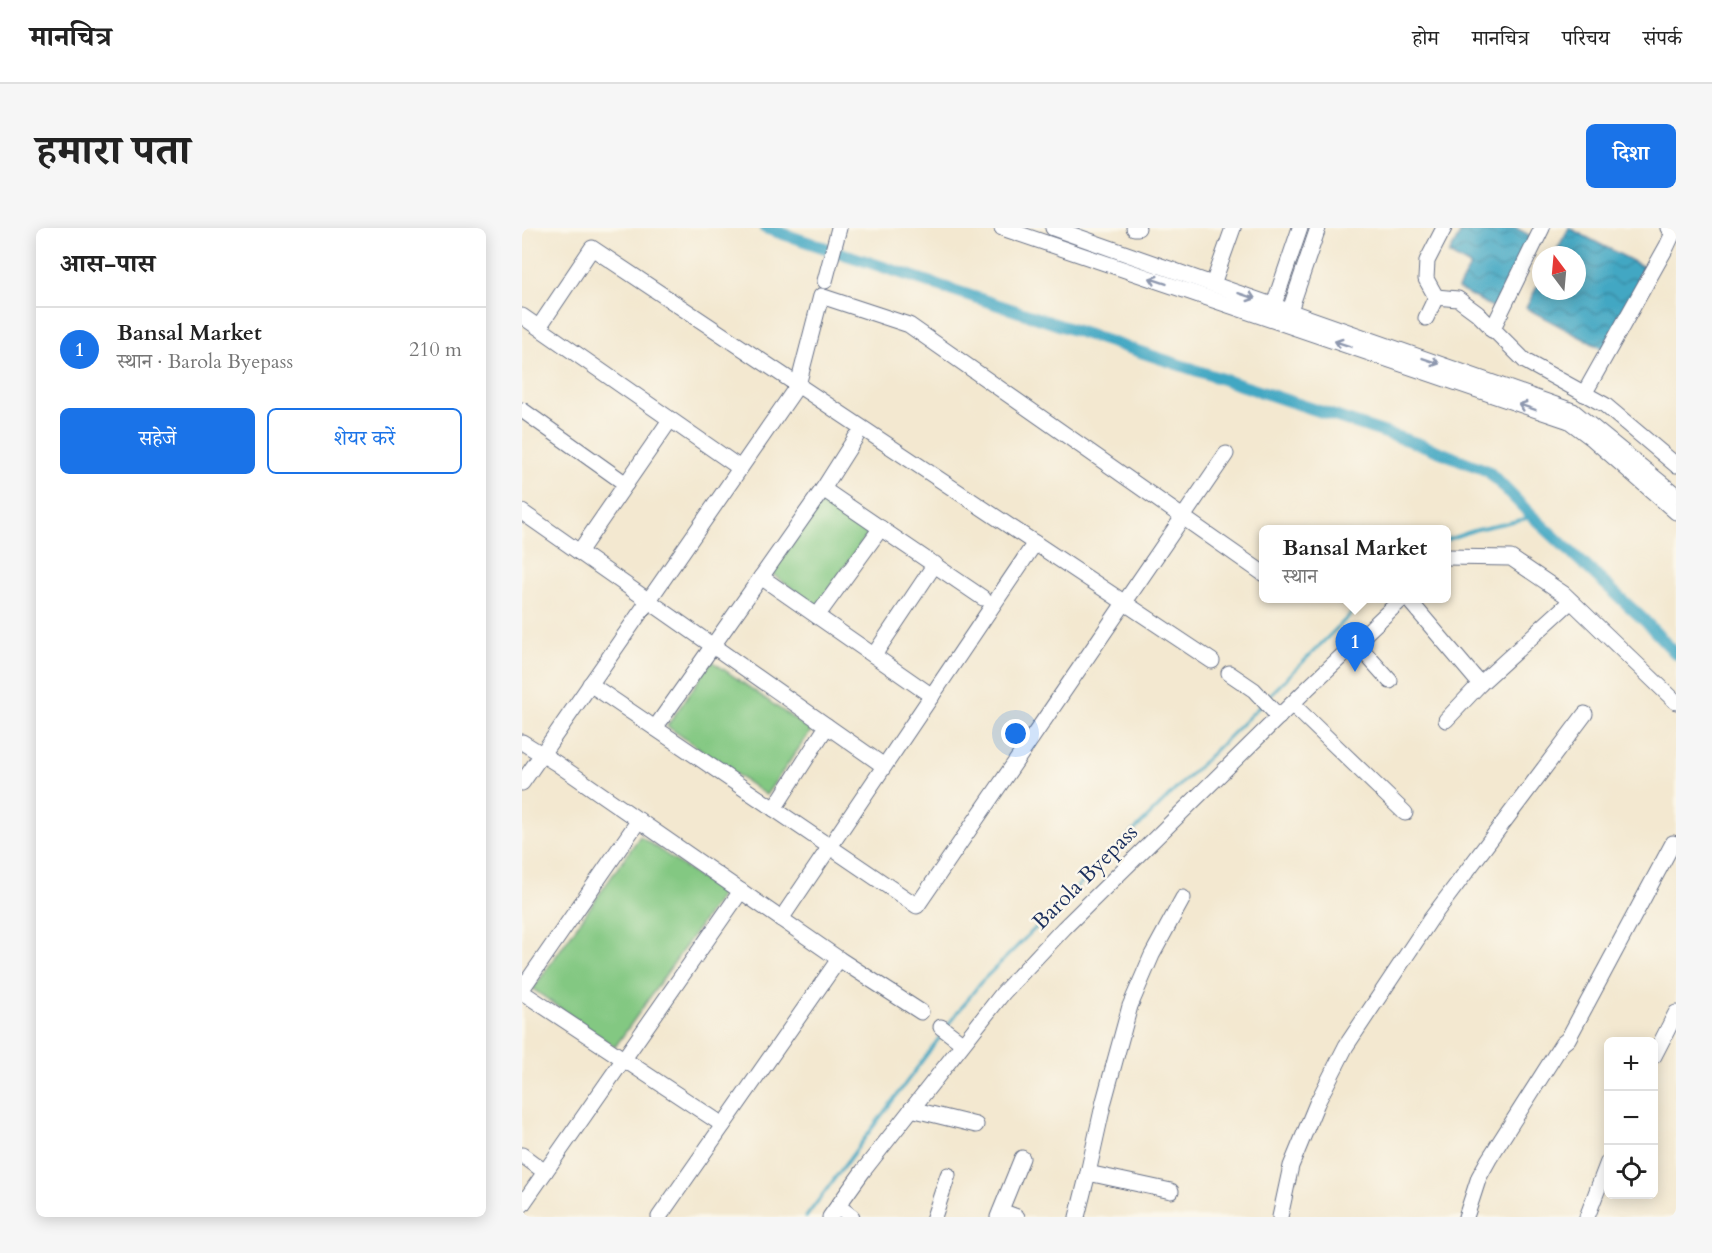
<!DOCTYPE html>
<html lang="hi">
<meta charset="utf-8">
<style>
:root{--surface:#fff;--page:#f6f6f6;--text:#222;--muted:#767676;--line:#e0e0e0;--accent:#1a73e8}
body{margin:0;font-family:Cardo,"Noto Serif Devanagari",serif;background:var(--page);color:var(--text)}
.controls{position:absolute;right:18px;bottom:18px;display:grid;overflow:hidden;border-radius:9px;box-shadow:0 3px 15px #0003}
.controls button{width:54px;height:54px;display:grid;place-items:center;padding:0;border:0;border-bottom:2px solid var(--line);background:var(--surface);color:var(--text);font:30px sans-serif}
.compass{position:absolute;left:1010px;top:18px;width:54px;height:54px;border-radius:50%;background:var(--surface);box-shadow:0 3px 15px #0003;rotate:344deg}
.you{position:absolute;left:494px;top:506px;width:21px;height:21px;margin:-15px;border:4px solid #fff;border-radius:50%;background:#1a73e8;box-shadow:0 0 0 9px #1a73e833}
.badge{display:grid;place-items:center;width:39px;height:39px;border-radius:50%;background:var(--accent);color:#fff;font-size:20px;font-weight:700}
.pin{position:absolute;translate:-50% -50px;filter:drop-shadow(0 2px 3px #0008)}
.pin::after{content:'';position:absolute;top:32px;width:21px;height:18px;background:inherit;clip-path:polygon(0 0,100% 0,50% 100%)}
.popup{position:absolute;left:737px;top:297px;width:192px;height:78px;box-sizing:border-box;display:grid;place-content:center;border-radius:9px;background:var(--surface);filter:drop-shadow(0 2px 4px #0005);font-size:20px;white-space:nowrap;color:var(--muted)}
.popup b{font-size:22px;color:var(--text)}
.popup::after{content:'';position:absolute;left:50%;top:100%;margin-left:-12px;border:12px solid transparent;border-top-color:var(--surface)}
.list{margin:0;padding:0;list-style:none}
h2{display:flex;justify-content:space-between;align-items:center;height:78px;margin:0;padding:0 24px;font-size:26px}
h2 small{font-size:20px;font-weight:400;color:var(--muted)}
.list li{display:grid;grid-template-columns:39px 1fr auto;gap:18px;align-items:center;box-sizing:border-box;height:84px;padding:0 24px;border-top:2px solid var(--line)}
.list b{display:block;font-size:22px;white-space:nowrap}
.list p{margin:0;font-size:20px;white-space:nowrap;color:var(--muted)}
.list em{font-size:20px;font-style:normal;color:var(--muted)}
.actions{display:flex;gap:12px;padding:18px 24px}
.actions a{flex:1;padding:14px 0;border:2px solid var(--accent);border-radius:9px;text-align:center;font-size:21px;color:var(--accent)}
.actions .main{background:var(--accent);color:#fff}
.icon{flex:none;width:33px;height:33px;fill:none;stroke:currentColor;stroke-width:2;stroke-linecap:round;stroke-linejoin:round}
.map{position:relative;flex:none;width:1154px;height:989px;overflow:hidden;border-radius:9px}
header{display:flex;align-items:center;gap:36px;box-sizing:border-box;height:84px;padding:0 30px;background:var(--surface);border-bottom:2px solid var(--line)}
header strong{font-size:28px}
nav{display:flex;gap:33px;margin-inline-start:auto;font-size:21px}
.intro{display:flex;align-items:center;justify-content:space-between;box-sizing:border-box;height:144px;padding:0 36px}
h1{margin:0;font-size:42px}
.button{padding:15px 27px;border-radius:9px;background:var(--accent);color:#fff;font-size:21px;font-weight:700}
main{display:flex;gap:36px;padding:0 36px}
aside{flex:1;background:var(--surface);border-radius:9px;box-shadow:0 3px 15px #0003}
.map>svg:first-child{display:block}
</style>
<header>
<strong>मानचित्र</strong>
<nav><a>होम</a><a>मानचित्र</a><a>परिचय</a><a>संपर्क</a></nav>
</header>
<div class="intro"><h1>हमारा पता</h1><a class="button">दिशा</a></div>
<main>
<aside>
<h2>आस-पास<small></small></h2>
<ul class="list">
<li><span class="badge">1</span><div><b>Bansal Market</b><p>स्थान · Barola Byepass</p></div><em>210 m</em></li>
</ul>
<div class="actions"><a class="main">सहेजें</a><a>शेयर करें</a></div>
</aside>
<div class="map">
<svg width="1154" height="989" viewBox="0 0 1154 989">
<defs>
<pattern id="water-waves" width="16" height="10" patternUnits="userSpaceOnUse" patternTransform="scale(1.5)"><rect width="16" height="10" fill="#43a7c3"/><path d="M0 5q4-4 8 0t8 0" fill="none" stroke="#3788a2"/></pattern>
</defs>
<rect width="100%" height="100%" fill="#fbf7ec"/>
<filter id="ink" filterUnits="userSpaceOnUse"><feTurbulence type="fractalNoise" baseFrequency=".0167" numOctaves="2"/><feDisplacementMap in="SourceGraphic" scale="12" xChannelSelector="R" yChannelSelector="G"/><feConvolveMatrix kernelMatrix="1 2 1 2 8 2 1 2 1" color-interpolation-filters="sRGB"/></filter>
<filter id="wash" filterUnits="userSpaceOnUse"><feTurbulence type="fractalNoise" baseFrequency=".008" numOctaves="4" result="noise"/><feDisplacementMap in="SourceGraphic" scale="24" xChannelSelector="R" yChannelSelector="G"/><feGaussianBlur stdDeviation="1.35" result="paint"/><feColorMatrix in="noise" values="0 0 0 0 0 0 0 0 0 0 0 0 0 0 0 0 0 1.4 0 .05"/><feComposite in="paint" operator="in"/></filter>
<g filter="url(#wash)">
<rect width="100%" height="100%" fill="#f3e8d0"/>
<g fill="#83c882" stroke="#4f7c70" stroke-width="1.5">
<polygon points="302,271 348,303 295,378 249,345"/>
<polygon points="190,433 289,503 244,567 145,498"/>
<polygon points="118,608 200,666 93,819 11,761"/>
</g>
<g fill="url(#water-waves)" stroke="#2f6b90" stroke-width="1.5">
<polygon points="941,0 994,0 1011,9 974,81 936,61 948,38 927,26"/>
<polygon points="1047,0 1128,42 1084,123 1004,80 1019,51 1019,63 1055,63 1055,27 1032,27"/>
</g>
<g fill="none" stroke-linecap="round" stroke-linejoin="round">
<g stroke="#43a7c3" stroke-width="3">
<polyline points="924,312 953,302 1011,289"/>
<polyline points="746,469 845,370"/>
<polyline points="426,797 459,754 740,476"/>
<polyline points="284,989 421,805"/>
</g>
<polyline stroke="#43a7c3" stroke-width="12" points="243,0 903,218 966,243 1011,289 1123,393 1154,426"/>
</g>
</g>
<g filter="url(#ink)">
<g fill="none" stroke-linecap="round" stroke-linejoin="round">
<defs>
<g id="minor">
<polyline points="480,0 1047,193 1071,211 1154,284"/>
<polyline points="531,0 1051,183 1154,267"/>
<polyline points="612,0 616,0"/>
<polyline points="303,53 317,0"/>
<polyline points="691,56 711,0"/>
<polyline points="914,69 936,71 955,85 1003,133 1083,177 1154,237"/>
<polyline points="749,85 778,0"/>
<polyline points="0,88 218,240"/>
<polyline points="904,90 914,69 904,51 905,33 922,0"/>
<polyline points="765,91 796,0"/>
<polyline points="17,99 70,20 690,433"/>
<polyline points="970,102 1020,0"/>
<polyline points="1062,166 1145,18 1152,3 1146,0"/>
<polyline points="0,182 104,256"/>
<polyline points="301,261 461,370"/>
<polyline points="0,284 362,538"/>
<polyline points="57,324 148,192"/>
<polyline points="924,329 989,330 1042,366 1154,474"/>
<polyline points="239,349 410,468"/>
<polyline points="885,370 958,456 1049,373"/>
<polyline points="295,388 359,300"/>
<polyline points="834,415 868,453"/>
<polyline points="352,427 413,336"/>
<polyline points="707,445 732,462 757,489"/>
<polyline points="68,456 395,678 704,226"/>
<polyline points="770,476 883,585"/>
<polyline points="924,492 958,456"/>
<polyline points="133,500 301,261 334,209"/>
<polyline points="0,514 34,535 317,731 399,784"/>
<polyline points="0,555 276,157 299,68 387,97 742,346"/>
<polyline points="252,581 305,498"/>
<polyline points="259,691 513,315"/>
<polyline points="0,761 117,592"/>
<polyline points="0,764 201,897"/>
<polyline points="419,799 440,815"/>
<polyline points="1132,828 1154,785"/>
<polyline points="389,881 454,897"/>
<polyline points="0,927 23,944"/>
<polyline points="566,945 582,873 608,778 630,727 661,670"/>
<polyline points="0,977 219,663"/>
<polyline points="316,978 330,989"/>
<polyline points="479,983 495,989"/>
<polyline points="137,989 317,731"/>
<polyline points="308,989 341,943 481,765 542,700 787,459 881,370"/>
<polyline points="412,989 426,947"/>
<polyline points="476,989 500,930"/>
<polyline points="555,989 566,945 649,963"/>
<polyline points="758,989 769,938 795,875 824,818 908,692 1063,486"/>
<polyline points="944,989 957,949 967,931 1040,816 1046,811 1151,615 1154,617"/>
<polyline points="1065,989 1086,934"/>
</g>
</defs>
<use href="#minor" stroke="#677086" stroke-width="17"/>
<use href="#minor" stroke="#fff" stroke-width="15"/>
</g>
<defs><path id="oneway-shaft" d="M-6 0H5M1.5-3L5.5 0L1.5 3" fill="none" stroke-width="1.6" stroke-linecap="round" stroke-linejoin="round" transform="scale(1.5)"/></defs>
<g stroke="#8d97ae">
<use href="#oneway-shaft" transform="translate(636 53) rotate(-161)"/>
<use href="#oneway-shaft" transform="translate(725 68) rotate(19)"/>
<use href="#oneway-shaft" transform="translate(821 116) rotate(-161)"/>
<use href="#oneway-shaft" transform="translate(909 133) rotate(19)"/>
<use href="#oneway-shaft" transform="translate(1005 179) rotate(-161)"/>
</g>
</g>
<g text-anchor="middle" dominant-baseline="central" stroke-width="5" stroke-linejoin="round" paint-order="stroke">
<g font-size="22" fill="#1b2f5e" stroke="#fbf7ec">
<text transform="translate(563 649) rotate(-45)">Barola Byepass</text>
</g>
</g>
</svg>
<div class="controls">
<button>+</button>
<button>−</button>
<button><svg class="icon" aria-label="locate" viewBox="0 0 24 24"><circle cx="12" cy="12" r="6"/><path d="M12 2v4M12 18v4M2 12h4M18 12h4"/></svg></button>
</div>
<svg class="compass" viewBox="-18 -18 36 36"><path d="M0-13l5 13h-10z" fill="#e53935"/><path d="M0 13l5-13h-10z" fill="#767676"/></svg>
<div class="you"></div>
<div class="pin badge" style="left:833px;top:444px">1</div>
<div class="popup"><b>Bansal Market</b>स्थान</div>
</div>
</main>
